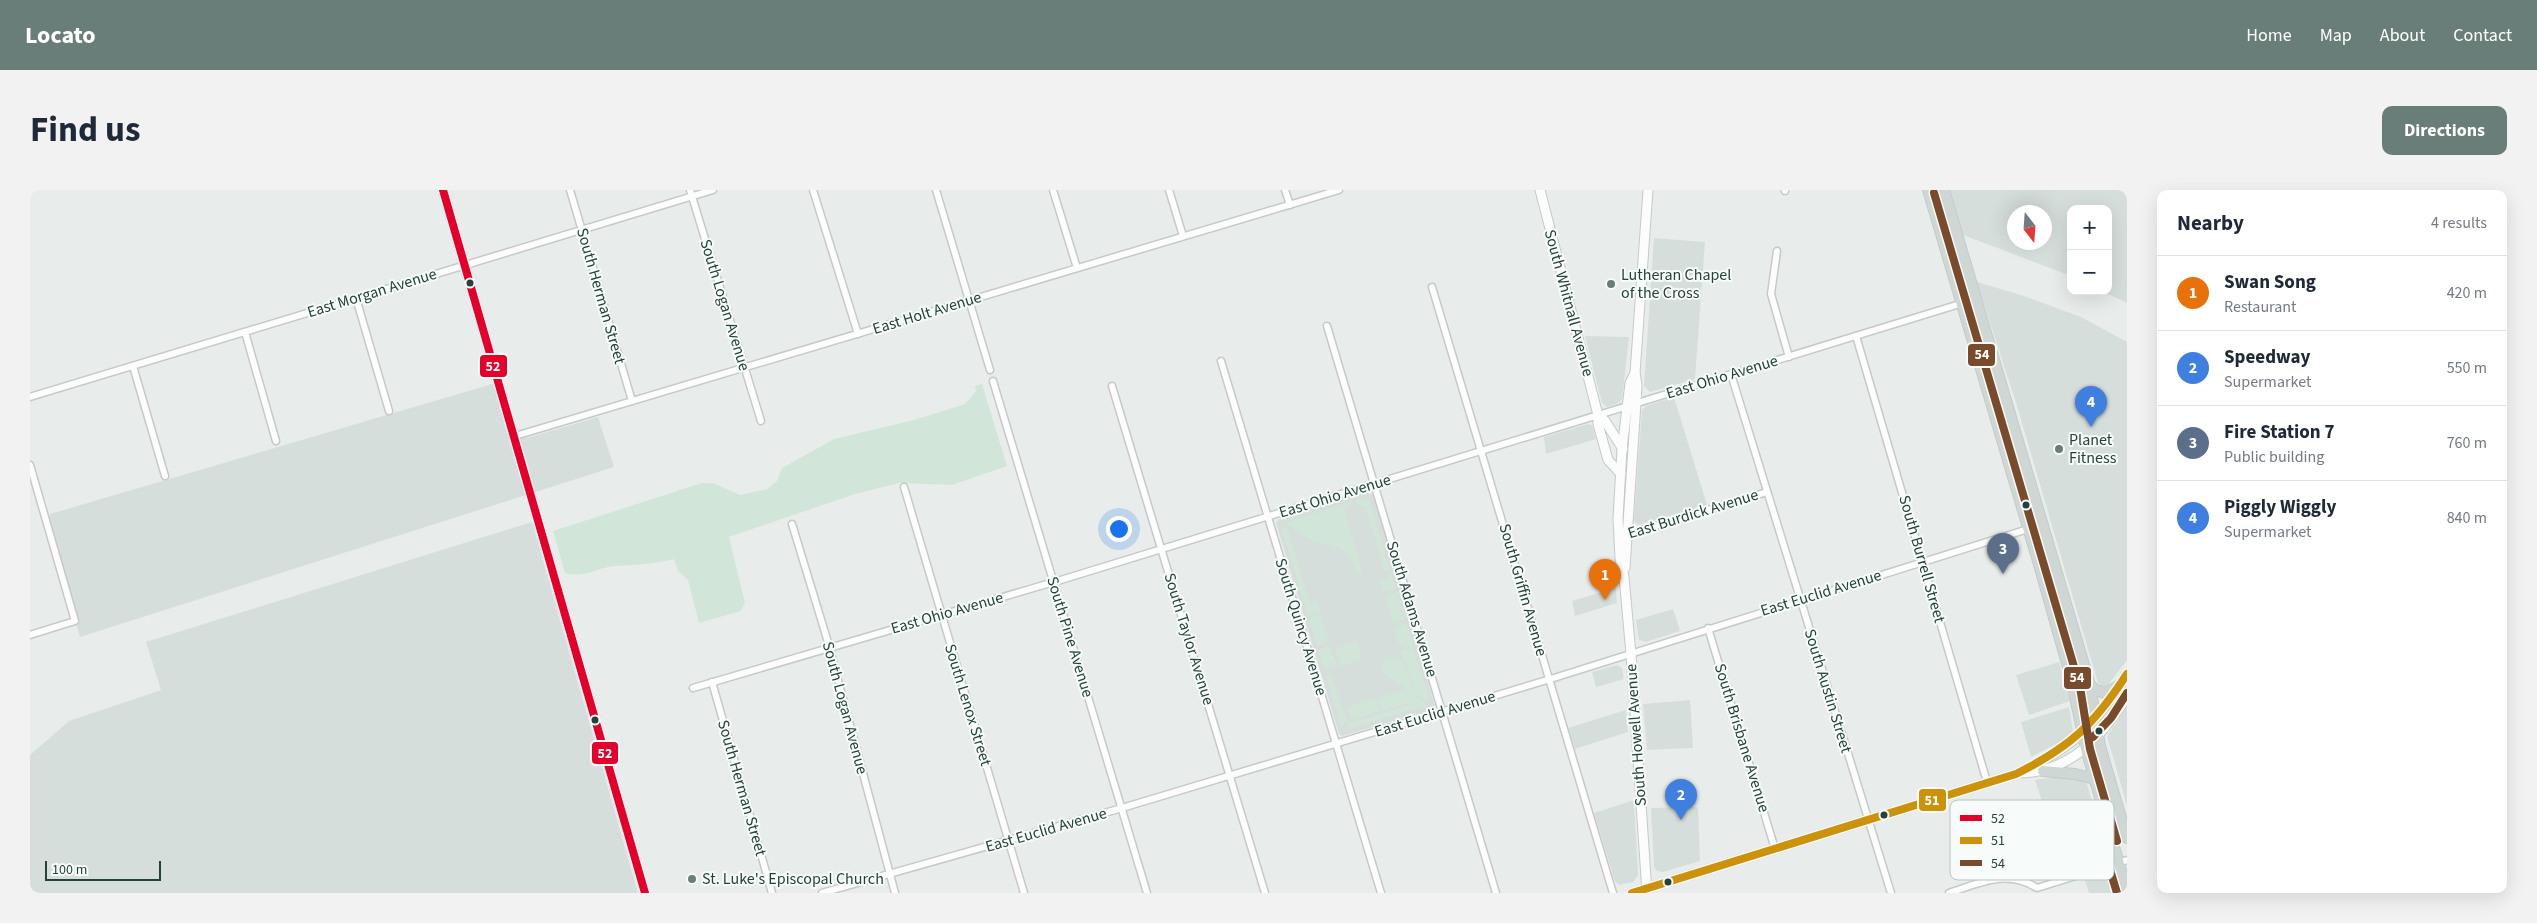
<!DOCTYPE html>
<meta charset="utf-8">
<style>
:root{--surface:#fff;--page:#f2f2f3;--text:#1f2937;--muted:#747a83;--line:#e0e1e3;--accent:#697e78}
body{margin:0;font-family:"Source Sans 3",sans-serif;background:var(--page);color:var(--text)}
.controls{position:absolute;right:15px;top:15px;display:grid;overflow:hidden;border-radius:10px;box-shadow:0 5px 20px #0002}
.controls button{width:45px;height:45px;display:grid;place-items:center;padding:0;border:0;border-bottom:1px solid var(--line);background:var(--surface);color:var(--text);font:25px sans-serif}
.compass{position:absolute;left:1977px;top:15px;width:45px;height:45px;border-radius:50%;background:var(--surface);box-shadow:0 5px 20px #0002;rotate:163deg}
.scale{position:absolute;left:15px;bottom:12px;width:116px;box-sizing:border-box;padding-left:5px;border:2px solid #24423a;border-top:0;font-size:14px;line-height:18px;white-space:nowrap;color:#24423a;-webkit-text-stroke:4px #f7fbf9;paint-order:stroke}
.you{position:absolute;left:1088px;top:338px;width:18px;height:18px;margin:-12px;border:4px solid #fff;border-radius:50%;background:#1a73e8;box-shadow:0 0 0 8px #1a73e833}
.badge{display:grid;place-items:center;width:32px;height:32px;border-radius:50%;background:var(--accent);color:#fff;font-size:16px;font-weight:700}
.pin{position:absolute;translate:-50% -41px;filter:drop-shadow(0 1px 2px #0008)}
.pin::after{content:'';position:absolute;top:26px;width:18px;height:15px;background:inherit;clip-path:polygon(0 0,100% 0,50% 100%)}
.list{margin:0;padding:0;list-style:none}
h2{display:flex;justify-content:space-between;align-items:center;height:65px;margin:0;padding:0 20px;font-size:21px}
h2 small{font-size:16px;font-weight:400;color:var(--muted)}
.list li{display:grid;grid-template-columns:32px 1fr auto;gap:15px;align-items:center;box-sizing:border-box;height:75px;padding:0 20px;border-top:1px solid var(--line)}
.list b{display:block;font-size:19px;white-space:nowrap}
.list p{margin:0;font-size:16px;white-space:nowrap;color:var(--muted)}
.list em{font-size:16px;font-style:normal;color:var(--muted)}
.map{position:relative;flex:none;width:2097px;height:703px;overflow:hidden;border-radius:10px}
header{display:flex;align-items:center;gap:30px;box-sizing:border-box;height:70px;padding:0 25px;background:var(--accent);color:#fff}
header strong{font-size:24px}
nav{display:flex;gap:28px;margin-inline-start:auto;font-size:18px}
.intro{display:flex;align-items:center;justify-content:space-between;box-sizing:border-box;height:120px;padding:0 30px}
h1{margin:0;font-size:35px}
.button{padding:12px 22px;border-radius:10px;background:var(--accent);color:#fff;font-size:18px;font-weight:700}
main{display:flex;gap:30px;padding:0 30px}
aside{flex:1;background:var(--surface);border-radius:10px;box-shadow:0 5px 20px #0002}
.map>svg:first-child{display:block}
</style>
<header>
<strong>Locato</strong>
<nav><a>Home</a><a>Map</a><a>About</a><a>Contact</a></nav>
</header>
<div class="intro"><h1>Find us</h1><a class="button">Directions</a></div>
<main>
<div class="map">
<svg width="2097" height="703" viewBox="0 0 2097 703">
<rect width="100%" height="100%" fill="#e8edeb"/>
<g fill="#d6dedb" fill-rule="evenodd">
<path d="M1920 0H2097V113L2072 101H2078V19H2041V86L1933 45ZM1984 22H2014V52H1984Z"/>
<polygon points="1624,48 1675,52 1665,189 1620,202 1614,196"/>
<polygon points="1947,92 1991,105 2051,127 2097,152 2097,470 2077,496 2072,496 2068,493 1987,216"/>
<polygon points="1555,146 1599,147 1592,209 1588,213 1577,217 1572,213"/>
<polygon points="469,192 483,238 497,248 568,227 584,277 50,447 19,340 20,324"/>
<polygon points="1644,207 1677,315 1608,335 1604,331 1612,220 1616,216"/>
<polygon points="1558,234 1562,235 1566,249 1516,264 1514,247"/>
<polygon points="1336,302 1343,305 1405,516 1401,520 1312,546 1309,544 1246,333 1250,328"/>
<polygon points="502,332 608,703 0,703 0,565 39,531 131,500 116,452"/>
<polygon points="1586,398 1587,413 1545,426 1542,411"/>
<polygon points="1643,419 1650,441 1616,452 1609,450 1606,430"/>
<polygon points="2029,472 2040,511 1999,525 1986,485"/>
<polygon points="1587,475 1592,478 1594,489 1566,497 1562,482"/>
<polygon points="1660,510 1663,558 1617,560 1613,514"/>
<polygon points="2039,517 2043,542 2034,550 2001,567 1991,532"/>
<polygon points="2097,517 2097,616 2077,546"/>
<polygon points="1596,520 1598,542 1545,559 1538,538"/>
<polygon points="2032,586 2054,590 2057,594 2079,669 2076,672 2036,685 2005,590"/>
<polygon points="1604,610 1608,685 1603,692 1589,695 1585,691 1564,623"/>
<polygon points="1668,617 1670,671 1633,682 1627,681 1624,677 1621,618"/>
<polygon points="2081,683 2084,686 2089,703 2059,703 2055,690"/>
</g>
<g fill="#d1e6d8">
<path d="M952 194 977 276 922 295 869 293 825 304 699 347 715 413 711 421 669 433 658 390 648 381 644 369C625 374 605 375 585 376 564 378 559 388 535 383L523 341 672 293H683L710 305 737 299 747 291 752 278 804 249 884 230 935 214 946 201 945 196Z"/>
<polygon points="1338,306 1360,380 1355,382 1336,318 1327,315 1326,310"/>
<polygon points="1319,312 1320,317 1314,319 1333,385 1328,384 1319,364 1306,356 1283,352 1255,333"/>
<polygon points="1251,337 1259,339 1258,342 1280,414 1287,412 1290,422 1278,425"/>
<polygon points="1361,384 1366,399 1353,401 1351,392 1357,390 1356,386"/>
<polygon points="1367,402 1375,429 1364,433 1355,407"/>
<polygon points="1290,425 1299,451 1287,456 1279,428"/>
<polygon points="1376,433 1383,456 1375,458 1369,454 1364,438"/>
<polygon points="1327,451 1332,469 1311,476 1305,458"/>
<polygon points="1299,456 1307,475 1294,479 1288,460"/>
<polygon points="1383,458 1399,509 1397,511 1385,504 1371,461"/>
<path d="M1365 466C1383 475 1373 500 1395 513V516L1317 539 1319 531 1321 533 1379 515 1374 497C1364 488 1349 488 1353 470Z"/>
<polygon points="1300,483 1317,530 1313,536 1311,536 1296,485"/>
<polygon points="1374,500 1378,513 1352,521 1348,508"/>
<polygon points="1346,508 1350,521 1321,530 1317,517"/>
</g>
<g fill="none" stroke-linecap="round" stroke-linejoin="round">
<defs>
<g id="street">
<polyline points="540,0 602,211"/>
<polyline points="660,0 731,231"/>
<polyline points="783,0 828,144"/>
<polyline points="906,0 960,180"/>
<polyline points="1023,0 1047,78"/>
<polyline points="1139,0 1153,46"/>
<polyline points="1255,0 1260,15"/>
<polyline points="1755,1 1755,0"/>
<polyline points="1747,61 1741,104 1759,167"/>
<polyline points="1402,97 1583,703"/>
<polyline points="326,108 359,221"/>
<polyline points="1297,136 1466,703"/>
<polyline points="215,142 246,251"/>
<polyline points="1826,146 1957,592"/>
<polyline points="1191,171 1351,703"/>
<polyline points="103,176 135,286"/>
<polyline points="1701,184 1861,703"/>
<polyline points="963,191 1117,703"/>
<polyline points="1082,196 1235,703"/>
<polyline points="0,207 683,0"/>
<polyline points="485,246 1309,0"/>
<polyline points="0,275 45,431 0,445"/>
<polyline points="874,297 994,703"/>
<polyline points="762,334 797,449 865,703"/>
<polyline points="1595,345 1737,302"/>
<polyline points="1678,438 1745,659"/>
<polyline points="682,492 742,703"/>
<polyline points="663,498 1034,389 1946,109"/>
<polyline points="792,703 1092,618 1527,487 2014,334"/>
<path d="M1919 703C1950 693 1976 679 2007 698L2097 670"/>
</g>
<g id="secondary">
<polyline points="413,0 615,703"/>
<polyline points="1510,0 1568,225 1568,234 1578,270 1591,284"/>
<polyline points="1605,183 1600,193 1592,259 1588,329 1590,368 1594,387 1601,464 1617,703"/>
<polyline points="1568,225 1575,231 1593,259"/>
<polyline points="1595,378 1606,213 1607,195 1605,183 1618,0"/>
<path d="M1993 583C2044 580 2071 546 2097 507"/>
<path d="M1602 703 1986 584C2044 557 2063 538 2097 484"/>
</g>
<g id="primary">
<polyline points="1898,0 2010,378 2041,488 2056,559 2097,702"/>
<polyline points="1914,0 2060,495 2070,556 2097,648"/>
<polyline points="2060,495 2066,500 2075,503 2090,495"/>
<polyline points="2013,581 2045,584 2065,589"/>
</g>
</defs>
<use href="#street" stroke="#c5cac8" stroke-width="9"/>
<use href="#secondary" stroke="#c3cbc8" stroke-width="11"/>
<use href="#primary" stroke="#c3ccc9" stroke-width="12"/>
<use href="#street" stroke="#fcfcfc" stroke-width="6"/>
<use href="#secondary" stroke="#fcfcfc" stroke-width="9"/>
<use href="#primary" stroke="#cfd7d5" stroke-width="10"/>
<defs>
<polyline id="bus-1" points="413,0 615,703"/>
<path id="bus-2" d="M1602 703 1986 584C2040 557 2064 535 2097 484"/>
<g id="bus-3">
<polyline points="1904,3 2050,497 2060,559 2087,651"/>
<polyline points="2063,547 2081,528 2097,503"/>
<polyline points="2065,630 2087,703"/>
</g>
</defs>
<use href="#bus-1" stroke="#f7fbf9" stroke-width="11"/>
<use href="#bus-2" stroke="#f7fbf9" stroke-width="11"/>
<use href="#bus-3" stroke="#f7fbf9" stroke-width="11"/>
<use href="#bus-1" stroke="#e4002b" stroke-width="8"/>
<use href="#bus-2" stroke="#cd920c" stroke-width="8"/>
<use href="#bus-3" stroke="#7a4b2a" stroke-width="8"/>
</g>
<g fill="#24423a" stroke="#f7fbf9" stroke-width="2">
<circle cx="440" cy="93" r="4.5"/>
<circle cx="1996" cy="315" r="4.5"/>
<circle cx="565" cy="530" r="4.5"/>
<circle cx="2069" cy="541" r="4.5"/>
<circle cx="1854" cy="625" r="4.5"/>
<circle cx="1638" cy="692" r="4.5"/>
</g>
<g fill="#697e78" stroke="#f7fbf9" stroke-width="2">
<circle cx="1581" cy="94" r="5"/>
<circle cx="2029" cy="259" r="5"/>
<circle cx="662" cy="689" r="5"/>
</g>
<g text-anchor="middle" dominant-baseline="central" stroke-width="4" stroke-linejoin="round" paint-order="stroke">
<g font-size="16" fill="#24423a" stroke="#f7fbf9" text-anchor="start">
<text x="1591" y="85">Lutheran Chapel<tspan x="1591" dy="18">of the Cross</tspan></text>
<text x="2039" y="250">Planet<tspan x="2039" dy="18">Fitness</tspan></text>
<text x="672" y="689">St. Luke's Episcopal Church</text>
</g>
<g font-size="16" fill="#24423a" stroke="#f7fbf9">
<text transform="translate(342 103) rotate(-17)">East Morgan Avenue</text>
<text transform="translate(571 106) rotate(74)">South Herman Street</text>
<text transform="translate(1539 113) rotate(75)">South Whitnall Avenue</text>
<text transform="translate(695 115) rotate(73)">South Logan Avenue</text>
<text transform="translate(897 123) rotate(-17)">East Holt Avenue</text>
<text transform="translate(1692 187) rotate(-17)">East Ohio Avenue</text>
<text transform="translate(1305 306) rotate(-17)">East Ohio Avenue</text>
<text transform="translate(1663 324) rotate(-17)">East Burdick Avenue</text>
<text transform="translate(1892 369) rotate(74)">South Burrell Street</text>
<text transform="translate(1493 400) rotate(74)">South Griffin Avenue</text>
<text transform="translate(1791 403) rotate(-17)">East Euclid Avenue</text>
<text transform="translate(1382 419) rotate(73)">South Adams Avenue</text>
<text transform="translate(917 423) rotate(-16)">East Ohio Avenue</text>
<text transform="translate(1271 437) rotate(73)">South Quincy Avenue</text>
<text transform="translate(1040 447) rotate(73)">South Pine Avenue</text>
<text transform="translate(1159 449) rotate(73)">South Taylor Avenue</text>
<text transform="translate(1798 501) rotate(73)">South Austin Street</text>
<text transform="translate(938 515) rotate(73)">South Lenox Street</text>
<text transform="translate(815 518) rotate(75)">South Logan Avenue</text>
<text transform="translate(1405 524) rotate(-17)">East Euclid Avenue</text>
<text transform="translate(1606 545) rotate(-94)">South Howell Avenue</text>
<text transform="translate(1712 548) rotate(73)">South Brisbane Avenue</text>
<text transform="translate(712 598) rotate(74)">South Herman Street</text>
<text transform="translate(1016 640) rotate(-16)">East Euclid Avenue</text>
</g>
</g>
<rect x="1920" y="610" width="164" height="80" rx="8" fill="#f7fbf9" stroke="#b8c4c0" stroke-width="1"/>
<rect x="1930" y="625" width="22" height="6" fill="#e4002b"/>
<rect x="1930" y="647" width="22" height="7" fill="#cd920c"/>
<rect x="1930" y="670" width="22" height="6" fill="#7a4b2a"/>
<g font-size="14" fill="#24423a">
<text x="1961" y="633">52</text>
<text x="1961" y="655">51</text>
<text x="1961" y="678">54</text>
</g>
<g stroke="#f7fbf9" stroke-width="2">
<rect x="1937" y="153" width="29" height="24" rx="5" fill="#7a4b2a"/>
<rect x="449" y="164" width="29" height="24" rx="5" fill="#e4002b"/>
<rect x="2033" y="476" width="29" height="24" rx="5" fill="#7a4b2a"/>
<rect x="561" y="551" width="28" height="24" rx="5" fill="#e4002b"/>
<rect x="1888" y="598" width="29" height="24" rx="5" fill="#cd920c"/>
</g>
<g font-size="14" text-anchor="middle" font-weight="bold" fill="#fff">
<text x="1952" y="169">54</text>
<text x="463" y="181">52</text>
<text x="2047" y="492">54</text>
<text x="575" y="568">52</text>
<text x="1902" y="615">51</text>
</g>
</svg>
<div class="controls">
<button>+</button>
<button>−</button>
</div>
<svg class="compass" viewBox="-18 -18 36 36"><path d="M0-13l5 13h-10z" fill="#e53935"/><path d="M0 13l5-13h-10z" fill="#747a83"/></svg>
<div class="scale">100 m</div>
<div class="you"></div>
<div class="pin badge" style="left:1575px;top:410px;background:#e8710a">1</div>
<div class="pin badge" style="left:1651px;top:630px;background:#3f7fe0">2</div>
<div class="pin badge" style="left:1973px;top:384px;background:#5c6f8a">3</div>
<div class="pin badge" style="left:2061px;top:237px;background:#3f7fe0">4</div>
</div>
<aside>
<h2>Nearby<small>4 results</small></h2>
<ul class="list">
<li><span class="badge" style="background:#e8710a">1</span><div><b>Swan Song</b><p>Restaurant</p></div><em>420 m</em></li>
<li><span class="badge" style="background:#3f7fe0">2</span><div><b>Speedway</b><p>Supermarket</p></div><em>550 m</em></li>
<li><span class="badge" style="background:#5c6f8a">3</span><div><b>Fire Station 7</b><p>Public building</p></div><em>760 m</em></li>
<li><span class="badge" style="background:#3f7fe0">4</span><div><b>Piggly Wiggly</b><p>Supermarket</p></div><em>840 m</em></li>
</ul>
</aside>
</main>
